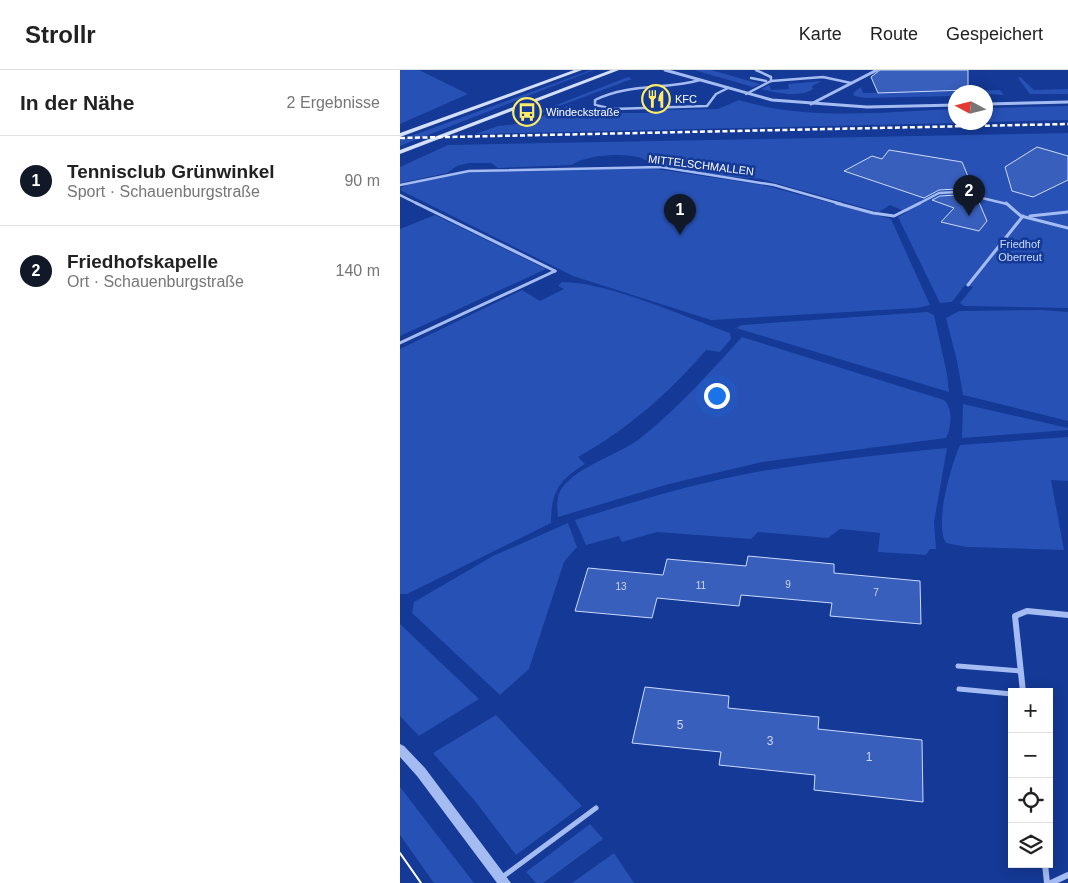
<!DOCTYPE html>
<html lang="de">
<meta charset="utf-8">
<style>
:root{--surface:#fff;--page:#f2f2f2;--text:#222;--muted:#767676;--line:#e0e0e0;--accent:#111827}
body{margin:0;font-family:Helvetica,sans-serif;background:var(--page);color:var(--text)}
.controls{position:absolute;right:15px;bottom:15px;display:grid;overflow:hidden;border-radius:0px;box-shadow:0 2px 12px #0003}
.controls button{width:45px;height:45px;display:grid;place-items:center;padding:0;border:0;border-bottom:1px solid var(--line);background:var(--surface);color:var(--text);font:25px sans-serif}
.compass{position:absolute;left:548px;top:15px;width:45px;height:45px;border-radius:50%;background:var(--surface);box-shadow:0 2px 12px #0003;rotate:277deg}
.you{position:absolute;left:316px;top:325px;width:18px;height:18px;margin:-12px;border:4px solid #fff;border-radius:50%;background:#1a73e8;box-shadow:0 0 0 8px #1a73e833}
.badge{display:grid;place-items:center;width:32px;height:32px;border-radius:50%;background:var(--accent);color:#fff;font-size:16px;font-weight:700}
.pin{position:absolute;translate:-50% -41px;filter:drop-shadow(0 1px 2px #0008)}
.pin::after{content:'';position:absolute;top:26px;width:18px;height:15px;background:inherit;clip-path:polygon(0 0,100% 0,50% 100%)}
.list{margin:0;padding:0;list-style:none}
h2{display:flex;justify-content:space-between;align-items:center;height:65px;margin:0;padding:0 20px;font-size:21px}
h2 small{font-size:16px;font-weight:400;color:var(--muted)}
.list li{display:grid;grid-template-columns:32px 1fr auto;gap:15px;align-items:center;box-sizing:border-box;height:90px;padding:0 20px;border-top:1px solid var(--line)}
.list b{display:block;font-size:19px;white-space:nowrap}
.list p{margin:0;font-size:16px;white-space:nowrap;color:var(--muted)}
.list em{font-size:16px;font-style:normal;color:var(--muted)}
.icon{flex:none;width:28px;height:28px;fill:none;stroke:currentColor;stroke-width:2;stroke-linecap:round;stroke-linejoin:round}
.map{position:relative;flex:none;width:668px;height:813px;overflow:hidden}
header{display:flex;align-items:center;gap:30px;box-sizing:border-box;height:70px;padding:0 25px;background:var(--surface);border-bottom:1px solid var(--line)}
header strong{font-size:24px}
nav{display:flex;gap:28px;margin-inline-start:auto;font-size:18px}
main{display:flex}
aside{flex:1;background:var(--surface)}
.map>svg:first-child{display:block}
</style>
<header>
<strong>Strollr</strong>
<nav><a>Karte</a><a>Route</a><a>Gespeichert</a></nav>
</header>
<main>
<aside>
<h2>In der Nähe<small>2 Ergebnisse</small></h2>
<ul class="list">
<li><span class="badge">1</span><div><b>Tennisclub Grünwinkel</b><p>Sport · Schauenburgstraße</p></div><em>90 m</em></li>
<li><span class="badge">2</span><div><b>Friedhofskapelle</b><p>Ort · Schauenburgstraße</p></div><em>140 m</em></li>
</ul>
</aside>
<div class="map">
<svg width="668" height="813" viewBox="0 0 668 813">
<rect width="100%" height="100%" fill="#143996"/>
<g fill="#2751b4">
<polygon points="0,0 19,0 68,24 0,54"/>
<polygon points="191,0 194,0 0,76 0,70"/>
<polygon points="294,0 311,0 360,14 353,17"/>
<polygon points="228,7 232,9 122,50 133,44"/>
<polygon points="620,7 634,20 668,19 668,24 630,24 618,8"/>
<path d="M422 11 412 16 413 19C401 28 375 23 361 19L369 15 371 20 389 19 388 14Z"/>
<polygon points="461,17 463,23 600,20 604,25 556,22 555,26 465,28 454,26 453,23"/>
<path d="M339 30C408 51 485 42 555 39L556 52 561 53 75 64 98 56 126 53 172 34 170 36C182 45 202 41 217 40V43H255L256 40 318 39Z"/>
<polygon points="668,36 668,50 586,52 586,38"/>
<path d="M668 63V238L564 236 560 233 573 217 565 215 552 232 540 233 498 147 507 142 490 135 479 142 361 109 324 106 251 94C239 80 186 84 172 95L98 98 91 93H69L57 96 47 103 0 113V97L48 75Z"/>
<polygon points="243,97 363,115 491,149 530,235 517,238 311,250 173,206 0,120 2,117 10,114 70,102"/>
<polygon points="35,145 146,199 0,266 0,159"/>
<path d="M162 212C209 212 284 247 330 263L331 269 320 282 306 280C270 322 227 360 178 387L185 394C159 410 151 422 151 453L7 524H0V279L122 220 140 231 164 219 158 216Z"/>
<polygon points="643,240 668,242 668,351 563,325 557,291 546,248 559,241"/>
<polygon points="527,242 534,245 547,304 549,322 336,258 342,255"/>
<path d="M342 267 544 330C553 339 552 356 546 368L362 392 269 414 158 447C157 437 156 426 162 418 179 395 219 385 242 367 279 337 310 302 342 267Z"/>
<polygon points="563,334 668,358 668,360 562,368"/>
<path d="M668 367V411L651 410 664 480 566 477 546 473C534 454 551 395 560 375Z"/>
<path d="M547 378 534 452 536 479H530L526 485 478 482 480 463 440 459 428 468 358 462 351 469 257 462 222 472 219 466 186 475 175 450C236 431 299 412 362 401 423 391 485 384 547 378Z"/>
<polygon points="168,453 177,477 164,492 129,599 100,625 12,543 14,532 93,486"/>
<polygon points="0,554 79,629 19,666 0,646"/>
<polygon points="96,645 182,736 116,785 75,731 33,683"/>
<polygon points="0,717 74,813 34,813 0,765"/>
<polygon points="190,754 203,769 143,813 136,813 126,802"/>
<polygon points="214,783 234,813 172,813"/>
</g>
<g fill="#385fbc" stroke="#ccdbfd">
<polygon points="480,0 568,0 568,20 478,23 471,7"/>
<polygon points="637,77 668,86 668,110 633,127 612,121 605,97"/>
<polygon points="489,80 562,92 575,123 557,119 539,120 524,128 444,101 472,86 482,89"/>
<polygon points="557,125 578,130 587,151 579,161 541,152 554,138 532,130 540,126"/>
<polygon points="348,486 434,494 434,503 520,511 521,554 430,546 432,533 341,525 339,536 257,528 252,548 175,541 188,498 263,505 267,489 346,496"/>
<polygon points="245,617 329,626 328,638 419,647 418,659 522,670 523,732 414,720 415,705 319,695 321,682 232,673"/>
</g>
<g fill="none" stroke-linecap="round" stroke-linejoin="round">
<g stroke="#a5bcf2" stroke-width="2.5">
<polyline points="356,0 371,7 371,11"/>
<polyline points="351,8 366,11"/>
<path d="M300 10C265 20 229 13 195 30V35L213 39 307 36 316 24 328 18"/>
<polyline points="346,24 371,11 423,7 451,13"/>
<polyline points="0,115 69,101 261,97 374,115 441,134"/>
<polyline points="0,125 18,134"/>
<polyline points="518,134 539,123 557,122 607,134"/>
</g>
<g stroke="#a5bcf2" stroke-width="3">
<polyline points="16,133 155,201"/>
<polyline points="436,133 473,143 494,146 520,133"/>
<polyline points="606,133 621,146 668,158"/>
<polyline points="630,146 668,142"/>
<polyline points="568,215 623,146"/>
<polyline points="0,273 155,201"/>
</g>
<g stroke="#a5bcf2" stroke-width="5">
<polyline points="558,596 620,601"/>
<polyline points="559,619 612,624"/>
<polyline points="101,808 196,738"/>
</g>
<g stroke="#a5bcf2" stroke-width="3">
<polyline points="265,0 372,30 467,37 556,35"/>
<polyline points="411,34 477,0"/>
<polyline points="586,34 668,32"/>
</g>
<g stroke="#a5bcf2" stroke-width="6">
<polyline points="623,622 615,546 627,541 668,545"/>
<polyline points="645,794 647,813"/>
<polyline points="651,813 668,805"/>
</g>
<polygon fill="#a5bcf2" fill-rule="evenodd" points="0,674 4,676 25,698 111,813 97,813 17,706 0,687"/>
<g fill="#d4dffc" fill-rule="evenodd">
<polygon points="174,0 182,0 0,67 0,63"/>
<polygon points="211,0 219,0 0,84 0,80"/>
</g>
<polyline stroke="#fff" stroke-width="2" points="0,783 21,813"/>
<polyline stroke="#fff" stroke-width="2.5" stroke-dasharray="5 2.5" stroke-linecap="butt" points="0,68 668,54"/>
</g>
<defs>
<symbol id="restaurant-ring" viewBox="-11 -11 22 22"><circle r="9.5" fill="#143996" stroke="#ffeb66" stroke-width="1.5"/><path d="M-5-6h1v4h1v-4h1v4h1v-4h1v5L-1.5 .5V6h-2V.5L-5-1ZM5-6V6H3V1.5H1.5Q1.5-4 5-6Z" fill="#ffeb66"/></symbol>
<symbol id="bus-ring" viewBox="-11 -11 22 22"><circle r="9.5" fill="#143996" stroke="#ffeb66" stroke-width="1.5"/><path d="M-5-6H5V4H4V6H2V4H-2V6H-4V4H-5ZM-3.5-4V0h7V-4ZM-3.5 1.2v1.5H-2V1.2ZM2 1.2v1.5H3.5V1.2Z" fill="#ffeb66"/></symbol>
</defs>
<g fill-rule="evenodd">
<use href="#restaurant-ring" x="240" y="13" width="32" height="32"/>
<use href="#bus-ring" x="111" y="26" width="32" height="32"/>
</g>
<g text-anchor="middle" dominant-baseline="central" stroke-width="5" stroke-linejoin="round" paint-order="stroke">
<g font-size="10" fill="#cdd7ee">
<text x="388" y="514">9</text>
<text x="301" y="515">11</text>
<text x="221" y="516">13</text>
<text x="476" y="522">7</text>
</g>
<g font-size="11" fill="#fff" stroke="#143996" text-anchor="start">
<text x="275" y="29">KFC</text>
<text x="146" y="42">Windeckstraße</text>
</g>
<g font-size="11" fill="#fff" stroke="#143996">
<text transform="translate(301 95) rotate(7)">MITTELSCHMALLEN</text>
</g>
<g font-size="11" fill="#ccdbfd" stroke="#143996">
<text x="620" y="174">Friedhof<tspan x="620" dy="13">Oberreut</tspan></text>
</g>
<g font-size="12" fill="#cdd7ee">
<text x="280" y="655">5</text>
<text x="370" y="671">3</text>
<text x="469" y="687">1</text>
</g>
</g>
</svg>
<div class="controls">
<button>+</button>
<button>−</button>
<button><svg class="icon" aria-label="locate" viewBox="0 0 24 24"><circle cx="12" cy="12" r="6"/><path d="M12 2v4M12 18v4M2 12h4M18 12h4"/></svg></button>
<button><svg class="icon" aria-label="layers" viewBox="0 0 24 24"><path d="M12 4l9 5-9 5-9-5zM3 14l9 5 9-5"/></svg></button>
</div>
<svg class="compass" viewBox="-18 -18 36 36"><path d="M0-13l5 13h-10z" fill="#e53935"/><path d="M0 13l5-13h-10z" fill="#767676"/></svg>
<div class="you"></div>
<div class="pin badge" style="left:280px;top:165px">1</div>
<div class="pin badge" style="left:569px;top:146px">2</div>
</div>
</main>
